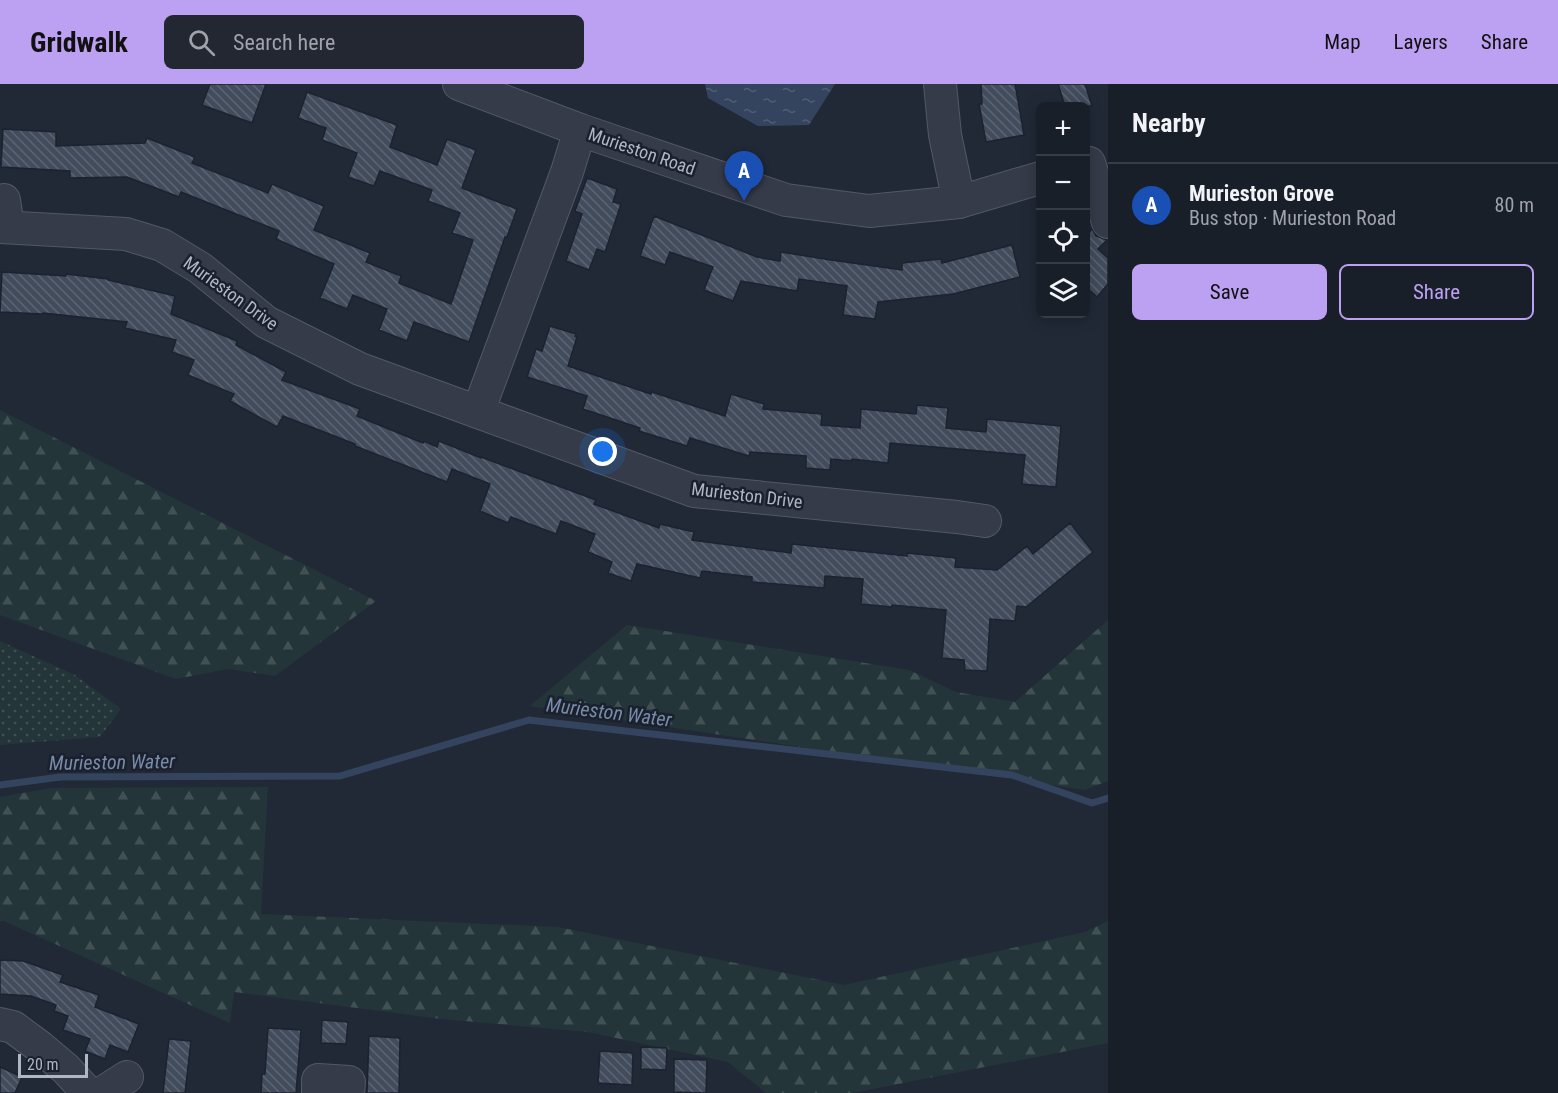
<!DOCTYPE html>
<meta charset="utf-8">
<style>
:root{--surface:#191f29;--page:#222731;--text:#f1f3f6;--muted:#9fa2a8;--line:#373d46;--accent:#bca0f2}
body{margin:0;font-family:"Roboto Condensed",sans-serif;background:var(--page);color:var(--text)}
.controls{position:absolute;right:18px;top:18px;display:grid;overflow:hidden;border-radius:9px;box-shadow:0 3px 15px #0003}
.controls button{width:54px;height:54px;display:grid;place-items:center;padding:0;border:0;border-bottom:2px solid var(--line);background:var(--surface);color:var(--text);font:30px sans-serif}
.scale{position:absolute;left:18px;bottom:15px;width:70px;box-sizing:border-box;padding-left:6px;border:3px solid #afb6c4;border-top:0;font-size:16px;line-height:21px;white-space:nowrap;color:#afb6c4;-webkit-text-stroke:4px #1a212c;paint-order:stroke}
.you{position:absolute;left:603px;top:368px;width:21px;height:21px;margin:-15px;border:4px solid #fff;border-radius:50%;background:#1a73e8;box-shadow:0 0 0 9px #1a73e833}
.badge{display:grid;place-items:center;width:39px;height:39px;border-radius:50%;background:var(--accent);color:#fff;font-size:20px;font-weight:700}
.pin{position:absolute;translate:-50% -50px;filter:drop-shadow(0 2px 3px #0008)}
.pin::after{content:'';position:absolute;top:32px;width:21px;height:18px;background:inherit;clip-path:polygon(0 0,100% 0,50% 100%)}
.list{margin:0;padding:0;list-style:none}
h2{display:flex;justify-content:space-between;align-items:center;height:78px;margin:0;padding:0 24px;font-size:26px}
h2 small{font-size:20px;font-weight:400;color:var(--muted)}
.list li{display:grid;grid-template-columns:39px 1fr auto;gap:18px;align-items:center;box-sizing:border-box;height:84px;padding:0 24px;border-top:2px solid var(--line)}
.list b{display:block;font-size:22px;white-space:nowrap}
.list p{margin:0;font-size:20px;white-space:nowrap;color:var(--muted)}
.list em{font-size:20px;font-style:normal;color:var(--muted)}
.actions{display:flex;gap:12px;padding:18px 24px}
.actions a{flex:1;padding:14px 0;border:2px solid var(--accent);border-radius:9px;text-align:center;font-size:21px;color:var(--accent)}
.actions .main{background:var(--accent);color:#111}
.icon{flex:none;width:33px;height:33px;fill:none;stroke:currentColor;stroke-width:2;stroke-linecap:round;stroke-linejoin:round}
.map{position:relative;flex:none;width:1108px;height:1009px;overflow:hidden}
header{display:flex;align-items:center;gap:36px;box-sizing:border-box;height:84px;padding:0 30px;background:var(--accent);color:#111}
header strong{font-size:28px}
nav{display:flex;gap:33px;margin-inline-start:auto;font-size:21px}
.search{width:420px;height:54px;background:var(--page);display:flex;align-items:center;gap:15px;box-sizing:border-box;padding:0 21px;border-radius:9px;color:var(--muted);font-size:22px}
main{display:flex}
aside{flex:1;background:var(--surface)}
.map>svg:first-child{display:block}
</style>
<header>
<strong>Gridwalk</strong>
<div class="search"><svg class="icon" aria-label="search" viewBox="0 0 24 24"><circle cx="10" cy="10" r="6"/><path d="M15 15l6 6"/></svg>Search here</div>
<nav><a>Map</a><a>Layers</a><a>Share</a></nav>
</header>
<main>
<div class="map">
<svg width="1108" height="1009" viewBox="0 0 1108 1009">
<defs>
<pattern id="grass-dots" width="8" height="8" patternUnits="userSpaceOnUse" patternTransform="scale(1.5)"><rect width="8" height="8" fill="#233538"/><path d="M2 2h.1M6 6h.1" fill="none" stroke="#405053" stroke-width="1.8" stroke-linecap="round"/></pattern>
<pattern id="forest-firs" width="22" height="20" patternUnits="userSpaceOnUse" patternTransform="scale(1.5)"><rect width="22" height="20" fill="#233538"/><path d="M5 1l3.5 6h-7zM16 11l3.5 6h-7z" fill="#405053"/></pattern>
<pattern id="water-ripples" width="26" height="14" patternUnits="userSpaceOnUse" patternTransform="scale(1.5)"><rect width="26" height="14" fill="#35445e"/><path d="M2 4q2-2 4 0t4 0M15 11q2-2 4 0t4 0" fill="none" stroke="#505d73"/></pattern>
<pattern id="building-back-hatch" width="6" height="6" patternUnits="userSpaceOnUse" patternTransform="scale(1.5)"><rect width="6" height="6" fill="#424c5c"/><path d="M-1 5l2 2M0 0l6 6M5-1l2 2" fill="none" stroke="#5b6472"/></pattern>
</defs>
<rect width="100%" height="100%" fill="#212937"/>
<polygon fill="url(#grass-dots)" points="0,557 75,591 121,625 100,653 0,661"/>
<g fill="url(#forest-firs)">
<polygon points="0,326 376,517 275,592 228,585 176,595 0,531"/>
<polygon points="1108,536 1108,697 1085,706 530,622 627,541 909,586 956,608 1015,618"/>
<polygon points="268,703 261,830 558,843 844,901 1085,848 1108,837 1108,959 852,1009 766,1009 728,978 588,948 441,935 234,908 230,939 4,837 0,837 0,713 51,704"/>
</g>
<polygon fill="url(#water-ripples)" points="705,0 835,0 809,41 758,42 708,14"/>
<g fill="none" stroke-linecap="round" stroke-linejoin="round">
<polyline stroke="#35445e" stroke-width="7" points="0,701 60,693 340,692 529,636 1012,691 1092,719 1108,714"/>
</g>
<g fill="url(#building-back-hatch)" stroke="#1c232e" stroke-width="1.5">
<polygon points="210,0 266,0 252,39 202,21"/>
<polygon points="981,0 1015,0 1024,51 986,58 979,20 982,20"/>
<polygon points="1058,0 1085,0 1092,22 1065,22"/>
<polygon points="307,8 397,41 390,63 437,81 447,55 476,66 462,104 517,125 507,153 505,153 469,258 414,238 407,257 379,246 387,225 353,211 347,225 320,214 334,180 276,155 279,147 181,108 179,113 127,93 70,94 70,87 1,83 3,45 56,48 56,62 145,59 147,54 195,73 192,79 268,109 272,100 324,122 314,146 370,169 366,178 401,192 399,199 451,220 473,156 452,149 460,129 428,117 432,106 380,87 374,102 348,93 357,69 322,56 326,44 298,34"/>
<polygon points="587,94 617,105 613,118 621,120 605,168 597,165 589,186 566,177 582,130 575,127"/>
<polygon points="654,132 757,173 780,177 781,168 831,176 902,186 902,179 941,175 942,179 1012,161 1020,193 953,210 878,218 875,235 843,231 847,202 799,195 797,207 741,197 733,217 704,206 713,183 670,168 665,181 640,172"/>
<polygon points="1092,145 1096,152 1107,156 1098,165 1108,174 1108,200 1097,213 1086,203 1086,152"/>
<polygon points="2,188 66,192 66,190 108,195 108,196 175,212 171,230 237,257 236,261 286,288 282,296 360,325 357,332 423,359 424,357 437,363 439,357 481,374 481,373 596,416 594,420 659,444 660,440 694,448 692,456 791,469 792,460 907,472 907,469 956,474 955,483 997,486 1027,462 1033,470 1070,439 1093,468 1026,523 1017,522 1015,537 990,535 987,587 965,586 964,576 942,574 946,526 892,521 892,523 861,520 863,495 825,492 824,504 752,498 752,493 702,487 700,494 637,480 631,497 608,489 612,478 588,468 595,450 561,437 556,450 511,433 508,439 480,427 490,400 452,385 447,398 355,362 355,360 283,332 277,343 230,317 234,310 188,291 194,276 172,268 176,256 125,244 127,238 43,229 42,230 0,228"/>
<polygon points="550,242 576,250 575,252 577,253 568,282 651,310 652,308 725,332 731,310 764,320 763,325 822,330 821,341 860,344 861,325 916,330 917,321 948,324 946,344 986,348 987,335 1061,342 1056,403 1022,400 1025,371 890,359 888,379 852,375 852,377 831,375 830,386 806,384 806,372 750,368 749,372 690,354 687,362 639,347 640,344 583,325 587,312 527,293 536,265 542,267"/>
<polygon points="0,876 23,877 63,891 60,898 99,911 95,923 139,940 128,968 110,961 105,975 85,967 90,955 63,946 68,932 54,927 56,921 31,912 0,910"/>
<polygon points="322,936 348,938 346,960 321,959"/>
<polygon points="268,944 301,946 296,1009 261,1009 262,990 265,990"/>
<polygon points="369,952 400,954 399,1009 367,1009"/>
<polygon points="169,955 191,957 185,1009 163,1009"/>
<polygon points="641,963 667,964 666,986 641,985"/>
<polygon points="600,967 633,969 632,1001 598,999"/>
<polygon points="674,975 707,976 706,1009 674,1008"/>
<polygon points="0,983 22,993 15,1009 0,1009"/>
</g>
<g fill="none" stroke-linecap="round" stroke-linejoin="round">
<defs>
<g id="minor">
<polyline points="459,0 580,46 786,116 869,127 959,118 1040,94"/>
<polyline points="940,0 945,51 959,118"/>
<polyline points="580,46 567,88 478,328 694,407 957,433 985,437"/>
<polyline points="1089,79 1108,138"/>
<polyline points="4,116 8,143"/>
<polyline points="0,143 126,150 162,161 200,184 266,238 360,285 478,328"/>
<polyline points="0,940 13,943 40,963 66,985 88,1009"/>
<polyline points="102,1009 127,993"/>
<polyline points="318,1009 318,996 349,998 348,1009"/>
</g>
</defs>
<use href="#minor" stroke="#525966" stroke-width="34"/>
<use href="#minor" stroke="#353b48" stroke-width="32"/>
</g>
<g text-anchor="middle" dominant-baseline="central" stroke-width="5" stroke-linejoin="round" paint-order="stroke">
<g font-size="18" fill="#afb6c4" stroke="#1a212c">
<text transform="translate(642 67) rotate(19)">Murieston Road</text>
<text transform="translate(231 209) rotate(36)">Murieston Drive</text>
<text transform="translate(747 411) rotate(7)">Murieston Drive</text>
</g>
<g font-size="20" font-style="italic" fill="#788bac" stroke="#1a212c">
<text transform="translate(609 628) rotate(7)">Murieston Water</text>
<text transform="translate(112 678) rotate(-1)">Murieston Water</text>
</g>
</g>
</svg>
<div class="controls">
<button>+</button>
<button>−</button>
<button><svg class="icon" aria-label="locate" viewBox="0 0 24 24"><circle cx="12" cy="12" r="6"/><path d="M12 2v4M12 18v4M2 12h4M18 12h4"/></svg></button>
<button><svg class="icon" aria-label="layers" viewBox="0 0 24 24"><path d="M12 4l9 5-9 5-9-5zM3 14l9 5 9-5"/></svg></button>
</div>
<div class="scale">20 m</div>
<div class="you"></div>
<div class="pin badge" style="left:744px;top:117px;background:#1a4fb4">A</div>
</div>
<aside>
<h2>Nearby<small></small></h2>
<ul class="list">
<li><span class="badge" style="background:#1a4fb4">A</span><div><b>Murieston Grove</b><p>Bus stop · Murieston Road</p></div><em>80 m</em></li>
</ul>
<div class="actions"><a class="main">Save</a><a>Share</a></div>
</aside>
</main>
